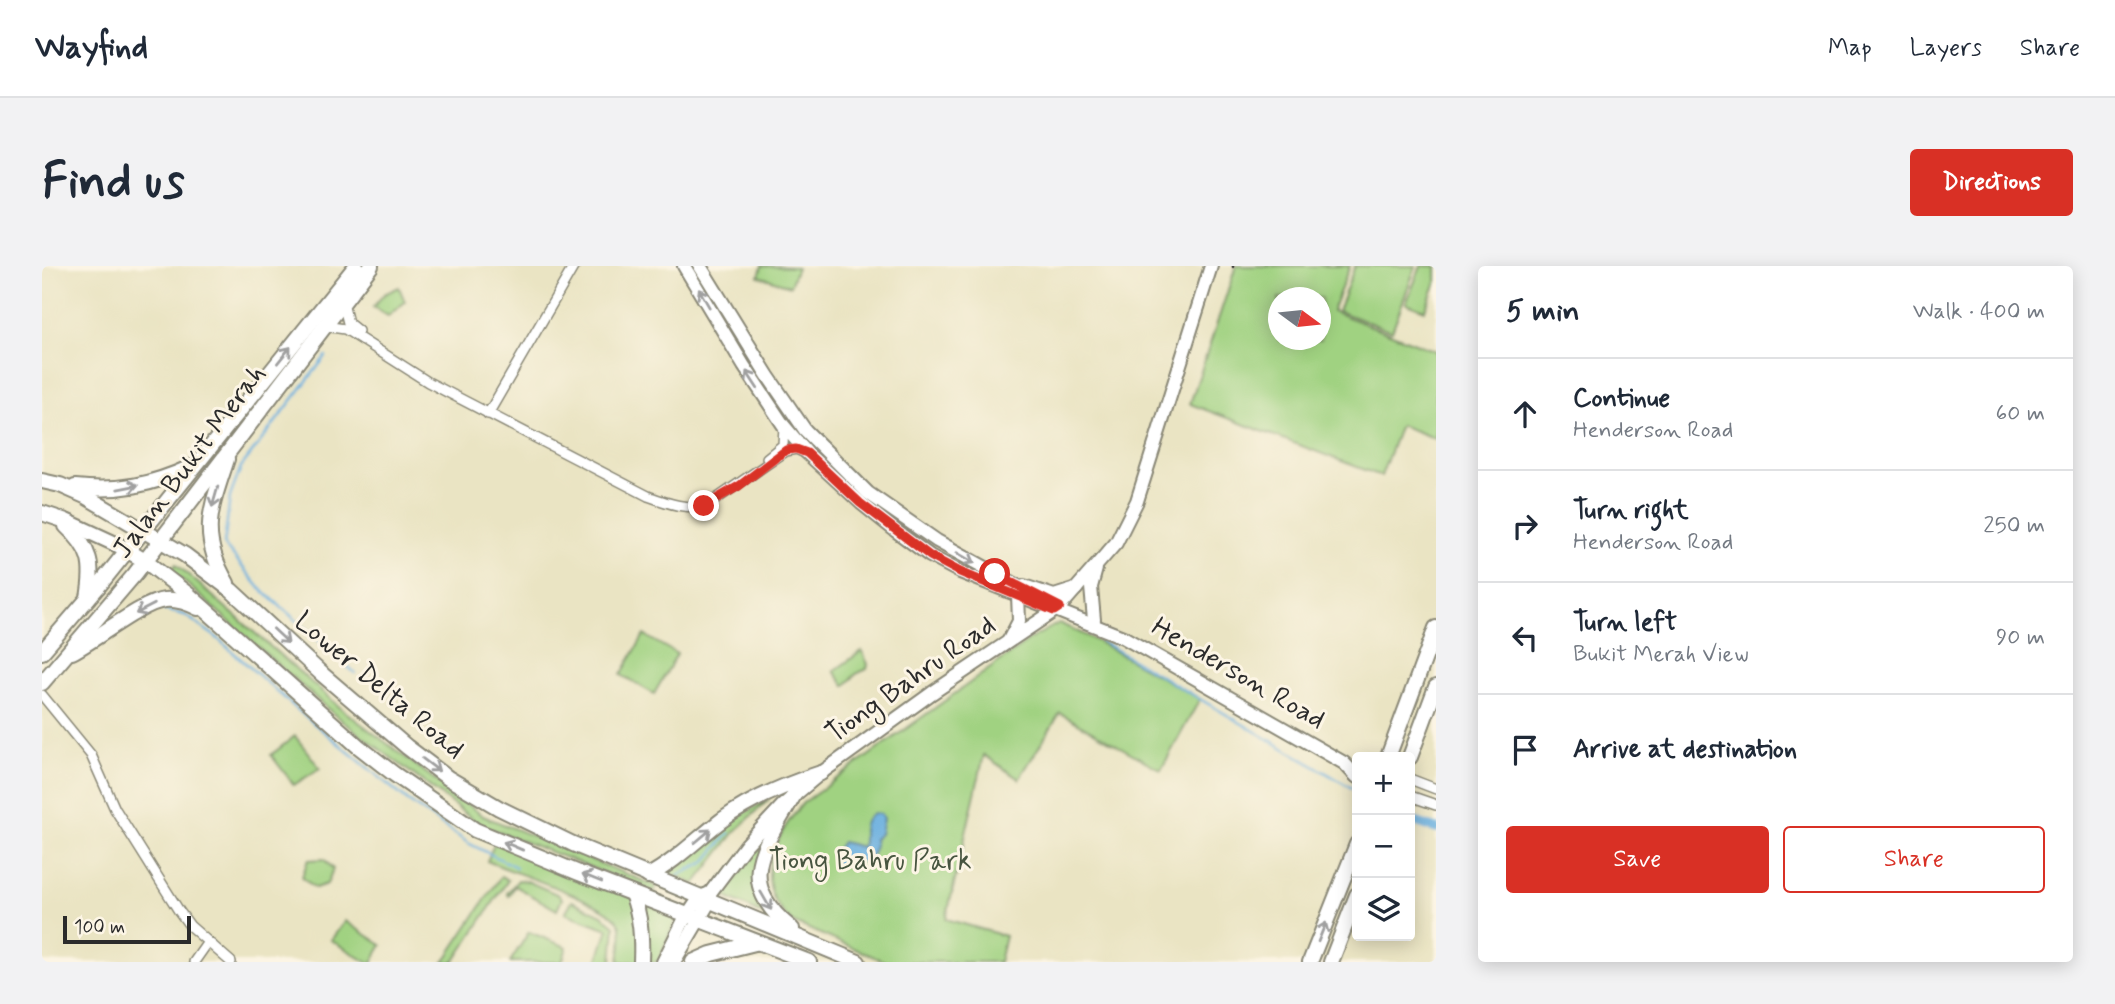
<!DOCTYPE html>
<meta charset="utf-8">
<style>
:root{--surface:#fff;--page:#f2f2f3;--text:#1f2937;--muted:#747a83;--line:#e0e1e3;--accent:#d93025}
body{margin:0;font-family:Mynerve,sans-serif;background:var(--page);color:var(--text)}
.controls{position:absolute;right:21px;bottom:21px;display:grid;overflow:hidden;border-radius:7px;box-shadow:0 4px 18px #0003}
.controls button{width:63px;height:63px;display:grid;place-items:center;padding:0;border:0;border-bottom:2px solid var(--line);background:var(--surface);color:var(--text);font:35px sans-serif}
.compass{position:absolute;left:1226px;top:21px;width:63px;height:63px;border-radius:50%;background:var(--surface);box-shadow:0 4px 18px #0003;rotate:105deg}
.scale{position:absolute;left:21px;bottom:18px;width:128px;box-sizing:border-box;padding-left:7px;border:4px solid #2b2b2b;border-top:0;font-size:19px;line-height:24px;white-space:nowrap;color:#2b2b2b;-webkit-text-stroke:5px #fcf5e5;paint-order:stroke}
.stop{position:absolute;width:21px;height:21px;margin:-16px;border:5px solid #d93025;border-radius:50%;background:#fff}
.stop.end{background:#d93025;border-color:#fff;box-shadow:0 2px 7px #0008}
.list{margin:0;padding:0;list-style:none}
h2{display:flex;justify-content:space-between;align-items:center;height:91px;margin:0;padding:0 28px;font-size:30px}
h2 small{font-size:23px;font-weight:400;color:var(--muted)}
.list li{display:grid;grid-template-columns:46px 1fr auto;gap:21px;align-items:center;box-sizing:border-box;height:112px;padding:0 28px;border-top:2px solid var(--line)}
.list b{display:block;font-size:26px;white-space:nowrap}
.list p{margin:0;font-size:23px;white-space:nowrap;color:var(--muted)}
.list em{font-size:23px;font-style:normal;color:var(--muted)}
.actions{display:flex;gap:14px;padding:21px 28px}
.actions a{flex:1;padding:16px 0;border:2px solid var(--accent);border-radius:7px;text-align:center;font-size:24px;color:var(--accent)}
.actions .main{background:var(--accent);color:#fff}
.icon{flex:none;width:38px;height:38px;fill:none;stroke:currentColor;stroke-width:2;stroke-linecap:round;stroke-linejoin:round}
.map{position:relative;flex:none;width:1394px;height:696px;overflow:hidden;border-radius:7px}
header{display:flex;align-items:center;gap:42px;box-sizing:border-box;height:98px;padding:0 35px;background:var(--surface);border-bottom:2px solid var(--line)}
header strong{font-size:33px}
nav{display:flex;gap:38px;margin-inline-start:auto;font-size:24px}
.intro{display:flex;align-items:center;justify-content:space-between;box-sizing:border-box;height:168px;padding:0 42px}
h1{margin:0;font-size:49px}
.button{padding:18px 32px;border-radius:7px;background:var(--accent);color:#fff;font-size:24px;font-weight:700}
main{display:flex;gap:42px;padding:0 42px}
aside{flex:1;background:var(--surface);border-radius:7px;box-shadow:0 4px 18px #0003}
.map>svg:first-child{display:block}
</style>
<header>
<strong>Wayfind</strong>
<nav><a>Map</a><a>Layers</a><a>Share</a></nav>
</header>
<div class="intro"><h1>Find us</h1><a class="button">Directions</a></div>
<main>
<div class="map">
<svg width="1394" height="696" viewBox="0 0 1394 696">
<rect width="100%" height="100%" fill="#fcf5e5"/>
<filter id="ink" filterUnits="userSpaceOnUse"><feTurbulence type="fractalNoise" baseFrequency=".0143" numOctaves="2"/><feDisplacementMap in="SourceGraphic" scale="14" xChannelSelector="R" yChannelSelector="G"/><feConvolveMatrix kernelMatrix="1 2 1 2 8 2 1 2 1" color-interpolation-filters="sRGB"/></filter>
<filter id="wash" filterUnits="userSpaceOnUse"><feTurbulence type="fractalNoise" baseFrequency=".00686" numOctaves="4" result="noise"/><feDisplacementMap in="SourceGraphic" scale="28" xChannelSelector="R" yChannelSelector="G"/><feGaussianBlur stdDeviation="1.57" result="paint"/><feColorMatrix in="noise" values="0 0 0 0 0 0 0 0 0 0 0 0 0 0 0 0 0 1.4 0 .05"/><feComposite in="paint" operator="in"/></filter>
<g filter="url(#wash)">
<rect width="100%" height="100%" fill="#eae4c3"/>
<g fill="#a0d281" stroke="#667e56" stroke-width="2" fill-rule="evenodd">
<polygon points="720,0 755,1 748,20 717,10"/>
<path d="M1194 0H1308L1290 45 1394 85V173L1358 159 1339 210 1148 138ZM1237 32H1279V74H1237Z"/>
<polygon points="1313,0 1374,0 1350,65 1296,45"/>
<polygon points="1379,0 1394,0 1394,16 1383,44 1364,37"/>
<polygon points="357,21 363,36 346,50 331,41 342,28"/>
<polygon points="134,298 301,444 441,550 614,620 612,626 437,558 295,451 129,304"/>
<path d="M1017 357 1045 370 1158 433 1119 504 1018 447 977 513 942 489 904 653 963 670 957 696H844L750 656C708 620 731 572 761 537L990 372Z"/>
<polygon points="602,369 635,388 612,428 579,409"/>
<polygon points="820,385 826,398 825,403 814,408 803,420 792,405"/>
<polygon points="253,470 278,502 252,519 229,489"/>
<polygon points="727,533 693,566 653,618 623,606 684,558"/>
<polygon points="736,552 715,611 729,652 682,630"/>
<path d="M453 576 636 649 616 696H577C578 685 582 667 578 658 569 637 469 606 445 595Z"/>
<polygon points="282,593 291,603 285,618 273,622 260,611 266,594"/>
<polygon points="459,610 466,614 412,696 402,696"/>
<polygon points="476,614 485,615 517,629 520,633 515,644 473,620 467,630 465,627"/>
<polygon points="530,635 560,649 573,660 570,696 555,696 566,663 523,647"/>
<polygon points="303,655 340,679 330,696 325,696 289,674"/>
<polygon points="487,666 525,681 520,696 468,696"/>
</g>
<path fill="#69afdf" stroke="#4a6d85" stroke-width="2" d="M831 547 839 548 841 553 838 568 832 573 833 580 828 594 797 601 792 596V587L800 576 820 581C824 567 815 560 831 547Z"/>
<g fill="none" stroke-linecap="round" stroke-linejoin="round">
<g stroke="#69afdf" stroke-width="2.5">
<polyline points="284,90 199,201 188,231 182,279 218,322 313,407"/>
<polyline points="122,344 143,349 174,371 257,445 366,535 426,577 474,601"/>
<polyline points="1059,375 1315,525"/>
<polyline points="636,609 662,597 687,567"/>
</g>
<polyline stroke="#69afdf" stroke-width="9" points="1368,554 1394,563"/>
</g>
</g>
<g filter="url(#ink)">
<g fill="none" stroke-linecap="round" stroke-linejoin="round">
<defs>
<g id="street">
<polyline points="301,37 306,57 316,65"/>
<path d="M282 60 303 63 386 116 606 230C625 237 646 245 667 238L744 185 754 183 763 187"/>
<polyline points="446,148 532,0"/>
<polyline points="725,192 741,179 742,160"/>
<polyline points="0,429 49,489 73,543 137,645 148,660 189,696"/>
<polyline points="1368,513 1394,523"/>
<polyline points="1368,530 1394,539"/>
<polyline points="152,696 166,676"/>
</g>
<g id="secondary">
<polyline points="642,0 702,100 742,160 765,187 819,237 854,265 888,290 918,306 1081,371 1302,497 1315,511"/>
<polyline points="658,0 726,110 763,164 826,227 895,275 989,327"/>
<polyline points="982,320 1012,330 1034,323"/>
<polyline points="1052,354 1049,321 1054,303"/>
<polyline points="967,374 977,355 976,329"/>
<polyline points="621,696 641,656 658,631 668,627 704,579 741,539 779,507 890,427 1018,341 1074,277 1095,235 1169,0"/>
<polyline points="632,696 668,635 668,627"/>
</g>
<g id="primary">
<polyline points="0,215 18,219 43,230 143,289 189,324 281,409 365,481 406,512 457,542 531,578 816,696"/>
<path d="M33 221C76 226 110 219 149 201"/>
<polyline points="0,247 24,255 78,280 103,295 147,329 316,480 352,508 433,564 537,607 767,696"/>
<path d="M24 260C49 283 52 298 46 332"/>
<path d="M185 317C156 268 169 243 185 193"/>
<polyline points="0,386 55,322 314,0"/>
<path d="M30 386C54 374 100 336 123 334 134 333 146 337 156 342"/>
<polyline points="0,417 93,308 329,0"/>
<polyline points="1346,491 1394,362"/>
<polyline points="1368,491 1394,421"/>
<path d="M606 610C634 595 655 573 680 554 709 533 745 518 779 507"/>
<path d="M590 628C599 651 600 672 599 696"/>
<path d="M750 663C691 616 722 581 752 529"/>
<polyline points="651,696 669,688 713,677"/>
<polyline points="1268,696 1315,578"/>
<polyline points="1289,696 1315,629"/>
</g>
</defs>
<use href="#street" stroke="#8a8877" stroke-width="12"/>
<use href="#secondary" stroke="#8a8877" stroke-width="16"/>
<use href="#primary" stroke="#8a8877" stroke-width="18"/>
<use href="#street" stroke="#fff" stroke-width="9"/>
<use href="#secondary" stroke="#fff" stroke-width="12"/>
<use href="#primary" stroke="#fff" stroke-width="14"/>
<polyline stroke="#2b2b2b" stroke-width="2.5" points="1191,1 1191,0"/>
</g>
<defs><path id="oneway-shaft" d="M-6 0H5M1.5-3L5.5 0L1.5 3" fill="none" stroke-width="1.6" stroke-linecap="round" stroke-linejoin="round" transform="scale(1.75)"/></defs>
<g stroke="#a0a0a0">
<use href="#oneway-shaft" transform="translate(662 32) rotate(-120)"/>
<use href="#oneway-shaft" transform="translate(242 89) rotate(-51)"/>
<use href="#oneway-shaft" transform="translate(710 114) rotate(-123)"/>
<use href="#oneway-shaft" transform="translate(86 221) rotate(-11)"/>
<use href="#oneway-shaft" transform="translate(173 231) rotate(106)"/>
<use href="#oneway-shaft" transform="translate(924 292) rotate(30)"/>
<use href="#oneway-shaft" transform="translate(103 343) rotate(153)"/>
<use href="#oneway-shaft" transform="translate(239 370) rotate(43)"/>
<use href="#oneway-shaft" transform="translate(389 499) rotate(37)"/>
<use href="#oneway-shaft" transform="translate(661 570) rotate(-40)"/>
<use href="#oneway-shaft" transform="translate(471 580) rotate(-157)"/>
<use href="#oneway-shaft" transform="translate(550 612) rotate(-158)"/>
<use href="#oneway-shaft" transform="translate(724 635) rotate(60)"/>
<use href="#oneway-shaft" transform="translate(1280 666) rotate(-68)"/>
</g>
</g>
<g fill="none" stroke-linecap="round" stroke-linejoin="round" filter="url(#ink)">
<polyline stroke="#d93025" stroke-width="9" points="662,240 697,220 744,184 754,183 765,187 818,237 888,290 918,306 1012,345 1018,341 953,308"/>
</g>
<g text-anchor="middle" dominant-baseline="central" stroke-width="6" stroke-linejoin="round" paint-order="stroke">
<g font-size="28" fill="#2b2b2b" stroke="#fcf5e5">
<text transform="translate(148 196) rotate(-53)">Jalan Bukit Merah</text>
<text transform="translate(1196 408) rotate(30)">Henderson Road</text>
<text transform="translate(869 414) rotate(-35)">Tiong Bahru Road</text>
<text transform="translate(337 420) rotate(40)">Lower Delta Road</text>
</g>
<g font-size="28" fill="#485540" stroke="#fcf5e5">
<text x="828" y="595">Tiong Bahru Park</text>
</g>
</g>
</svg>
<div class="controls">
<button>+</button>
<button>−</button>
<button><svg class="icon" aria-label="layers" viewBox="0 0 24 24"><path d="M12 4l9 5-9 5-9-5zM3 14l9 5 9-5"/></svg></button>
</div>
<svg class="compass" viewBox="-18 -18 36 36"><path d="M0-13l5 13h-10z" fill="#e53935"/><path d="M0 13l5-13h-10z" fill="#747a83"/></svg>
<div class="scale">100 m</div>
<div class="stop" style="left:953px;top:308px"></div>
<div class="stop end" style="left:662px;top:240px"></div>
</div>
<aside>
<h2>5 min<small>Walk · 400 m</small></h2>
<ul class="list">
<li><svg class="icon" aria-label="ahead" viewBox="0 0 24 24"><path d="M12 20V5M6 11l6-6 6 6"/></svg><div><b>Continue</b><p>Henderson Road</p></div><em>60 m</em></li>
<li><svg class="icon" aria-label="right" viewBox="0 0 24 24"><path d="M7 20v-9h11M14 6l5 5-5 5"/></svg><div><b>Turn right</b><p>Henderson Road</p></div><em>250 m</em></li>
<li><svg class="icon" aria-label="left" viewBox="0 0 24 24"><path d="M17 20v-9H6M10 6l-5 5 5 5"/></svg><div><b>Turn left</b><p>Bukit Merah View</p></div><em>90 m</em></li>
<li><svg class="icon" aria-label="arrive" viewBox="0 0 24 24"><path d="M6 21V4h12l-3 4 3 4H6"/></svg><div><b>Arrive at destination</b></div></li>
</ul>
<div class="actions"><a class="main">Save</a><a>Share</a></div>
</aside>
</main>
